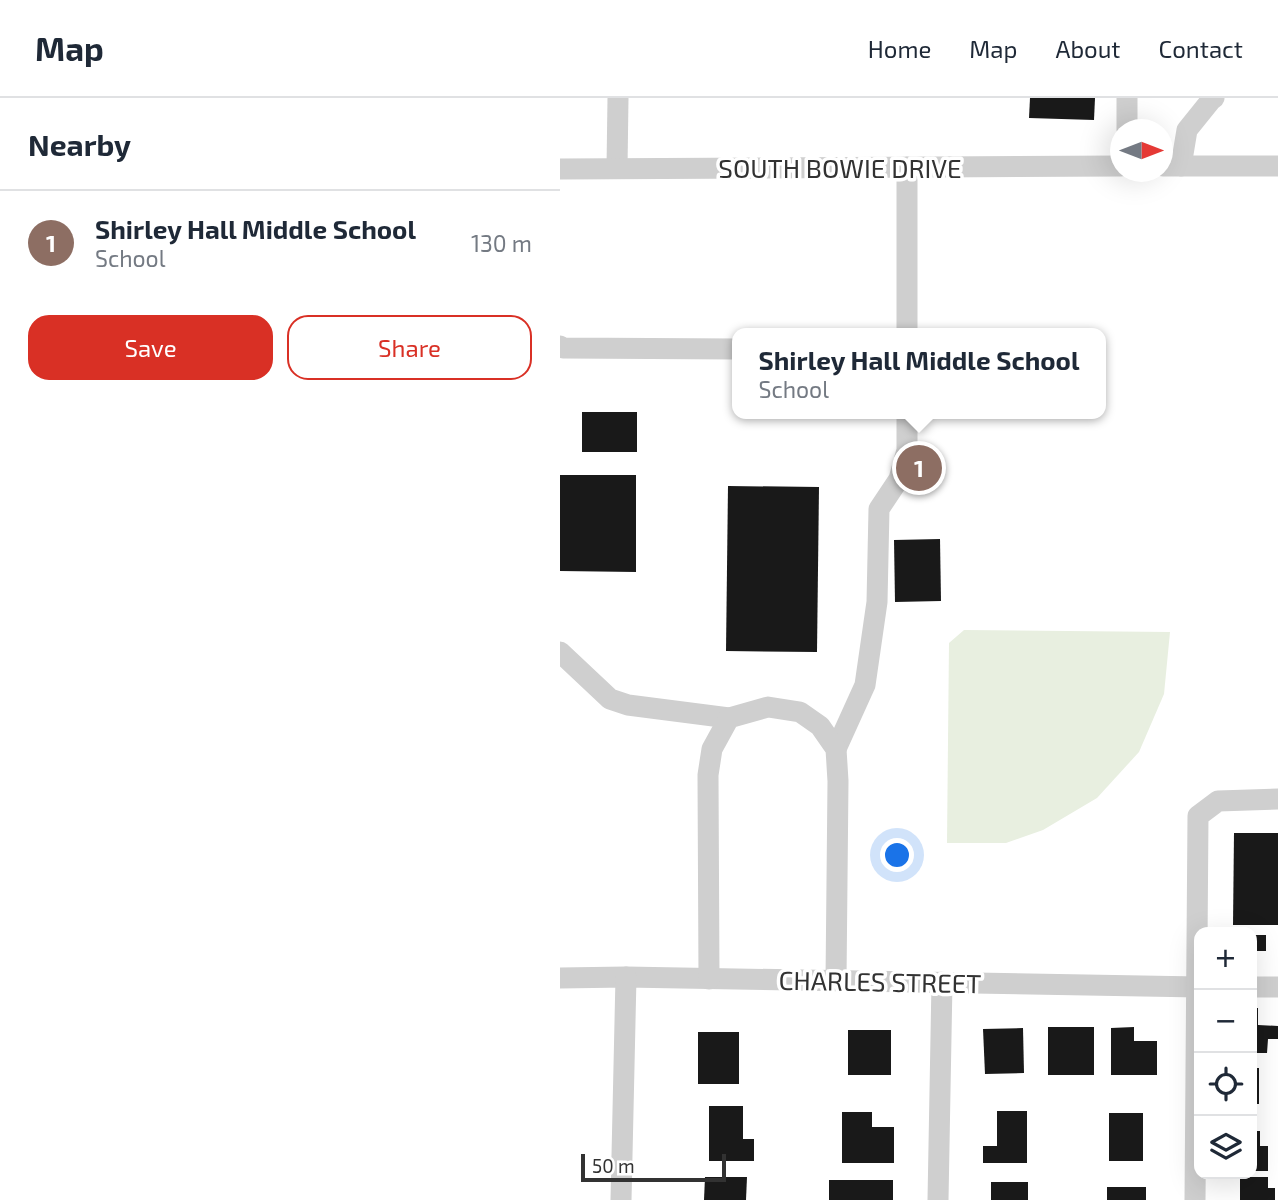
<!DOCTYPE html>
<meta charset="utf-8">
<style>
:root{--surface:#fff;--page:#f6f6f7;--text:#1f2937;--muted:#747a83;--line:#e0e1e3;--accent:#d93025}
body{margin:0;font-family:"Exo 2",sans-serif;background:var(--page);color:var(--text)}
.controls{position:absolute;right:21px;bottom:21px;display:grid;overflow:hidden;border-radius:14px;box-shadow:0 7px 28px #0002}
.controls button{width:63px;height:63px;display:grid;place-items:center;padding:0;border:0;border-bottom:2px solid var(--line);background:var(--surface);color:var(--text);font:35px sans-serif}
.compass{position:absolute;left:550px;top:21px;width:63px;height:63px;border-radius:50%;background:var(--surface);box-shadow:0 7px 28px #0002;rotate:90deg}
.scale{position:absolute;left:21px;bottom:18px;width:145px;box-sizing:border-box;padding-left:7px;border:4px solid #323232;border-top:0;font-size:19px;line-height:24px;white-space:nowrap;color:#323232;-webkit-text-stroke:5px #fff;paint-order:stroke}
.you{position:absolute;left:338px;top:758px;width:24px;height:24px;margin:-18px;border:5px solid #fff;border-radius:50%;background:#1a73e8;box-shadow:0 0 0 10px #1a73e833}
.badge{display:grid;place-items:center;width:46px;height:46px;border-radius:50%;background:var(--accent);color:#fff;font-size:23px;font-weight:700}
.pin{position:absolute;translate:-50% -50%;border:4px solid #fff;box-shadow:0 2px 7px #0006}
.popup{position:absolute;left:172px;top:230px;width:374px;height:91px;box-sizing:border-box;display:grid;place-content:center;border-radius:14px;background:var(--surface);filter:drop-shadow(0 2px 5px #0005);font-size:23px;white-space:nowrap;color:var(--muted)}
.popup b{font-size:26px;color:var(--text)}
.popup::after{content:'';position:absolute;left:50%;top:100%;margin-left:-14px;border:14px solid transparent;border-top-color:var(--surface)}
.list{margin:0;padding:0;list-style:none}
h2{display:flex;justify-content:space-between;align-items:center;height:91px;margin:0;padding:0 28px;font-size:30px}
h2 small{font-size:23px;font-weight:400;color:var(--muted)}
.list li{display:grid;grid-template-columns:46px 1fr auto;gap:21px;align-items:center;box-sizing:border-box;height:105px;padding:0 28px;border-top:2px solid var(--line)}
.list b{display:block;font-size:26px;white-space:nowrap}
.list p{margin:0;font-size:23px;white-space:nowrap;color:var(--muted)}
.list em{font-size:23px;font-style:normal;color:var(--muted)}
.actions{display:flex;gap:14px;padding:21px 28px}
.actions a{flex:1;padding:16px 0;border:2px solid var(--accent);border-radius:21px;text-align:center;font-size:24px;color:var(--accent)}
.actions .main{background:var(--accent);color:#fff}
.icon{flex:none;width:38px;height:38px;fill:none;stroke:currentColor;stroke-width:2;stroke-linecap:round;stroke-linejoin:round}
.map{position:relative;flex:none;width:718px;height:1102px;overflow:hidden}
header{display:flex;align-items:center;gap:42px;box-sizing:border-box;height:98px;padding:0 35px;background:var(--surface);border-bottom:2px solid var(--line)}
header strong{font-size:33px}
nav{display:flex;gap:38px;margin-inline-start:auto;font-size:24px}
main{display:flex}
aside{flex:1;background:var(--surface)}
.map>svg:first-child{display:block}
</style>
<header>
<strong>Map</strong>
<nav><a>Home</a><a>Map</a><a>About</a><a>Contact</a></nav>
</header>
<main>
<aside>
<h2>Nearby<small></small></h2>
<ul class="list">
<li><span class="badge" style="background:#8d6e63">1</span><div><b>Shirley Hall Middle School</b><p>School</p></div><em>130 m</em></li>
</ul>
<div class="actions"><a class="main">Save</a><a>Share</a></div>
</aside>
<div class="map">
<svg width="718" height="1102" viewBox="0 0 718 1102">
<rect width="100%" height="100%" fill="#fff"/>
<polygon fill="#e8efe0" points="404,532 610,534 604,596 579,654 537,700 483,732 446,745 387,745 389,545"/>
<g fill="#191919">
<polygon points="470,0 535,0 534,22 469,20"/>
<rect x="22" y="314" width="55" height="40"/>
<polygon points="0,377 76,377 76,474 0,473"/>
<polygon points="168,388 259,389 257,554 166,553"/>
<polygon points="380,441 381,503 335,504 334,442"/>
<polygon points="674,735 718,735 718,827 673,827"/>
<rect x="692" y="837" width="14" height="16"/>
<polygon points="692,910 698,910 698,927 718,928 718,941 708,941 707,955 692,955"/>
<rect x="488" y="929" width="46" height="48"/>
<polygon points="574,929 574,943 597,943 597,977 551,977 551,930"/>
<polygon points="463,930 464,975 425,976 423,931"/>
<rect x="288" y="932" width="43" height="45"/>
<rect x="138" y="934" width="41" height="52"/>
<rect x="692" y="970" width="7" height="36"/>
<polygon points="149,1008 183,1008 183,1041 194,1041 194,1063 149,1063"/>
<polygon points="437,1013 467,1013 467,1065 423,1065 423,1048 437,1048"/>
<polygon points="282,1014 312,1014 312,1029 334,1029 334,1065 282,1065"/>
<rect x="549" y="1015" width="34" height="48"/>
<polygon points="692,1033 700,1033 700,1048 708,1048 708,1073 692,1073"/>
<polygon points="145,1079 187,1079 186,1102 144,1102"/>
<polygon points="680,1079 708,1079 708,1090 715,1090 715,1102 680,1102"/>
<rect x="269" y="1082" width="64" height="20"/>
<rect x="431" y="1084" width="37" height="18"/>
<rect x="547" y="1089" width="39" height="13"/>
</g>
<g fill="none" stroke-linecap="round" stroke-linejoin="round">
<g stroke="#cfcfcf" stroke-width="21">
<polyline points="567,0 567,32"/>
<polyline points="603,68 718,68"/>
<polyline points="621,68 627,32 652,1 654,0"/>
<polyline points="347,69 347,235"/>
<polyline points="57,70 58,0"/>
<polyline points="0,71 561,68"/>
<polyline points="0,248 3,250 177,251"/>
<polyline points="0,554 50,601 68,607 169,620"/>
<polyline points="276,651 305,587 317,504 319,411 339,381 347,352 347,316"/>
<polyline points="0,880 66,879 639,889"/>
<polyline points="149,881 148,677 152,651 169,620 208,609 240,614 260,628 276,651 278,683 276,882"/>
<polyline points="692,889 718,889"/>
<polyline points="61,1102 66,879"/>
<polyline points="378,1102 382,884"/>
<polyline points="635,1102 638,718 658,703 718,701"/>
</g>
</g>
<g text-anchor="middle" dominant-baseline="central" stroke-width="7" stroke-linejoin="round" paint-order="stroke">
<g font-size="26" fill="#323232" stroke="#fff">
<text x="280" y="69">SOUTH BOWIE DRIVE</text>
<text transform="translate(320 883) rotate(1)">CHARLES STREET</text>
</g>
</g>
</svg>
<div class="controls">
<button>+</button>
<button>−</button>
<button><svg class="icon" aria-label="locate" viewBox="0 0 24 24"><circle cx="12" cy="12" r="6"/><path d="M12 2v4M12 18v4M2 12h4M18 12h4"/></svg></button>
<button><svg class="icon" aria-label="layers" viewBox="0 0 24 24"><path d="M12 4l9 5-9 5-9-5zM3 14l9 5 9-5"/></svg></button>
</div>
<svg class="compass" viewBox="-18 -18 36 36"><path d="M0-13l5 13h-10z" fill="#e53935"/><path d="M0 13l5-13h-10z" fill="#747a83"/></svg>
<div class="scale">50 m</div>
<div class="you"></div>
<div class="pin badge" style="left:359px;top:370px;background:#8d6e63">1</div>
<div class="popup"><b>Shirley Hall Middle School</b>School</div>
</div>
</main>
